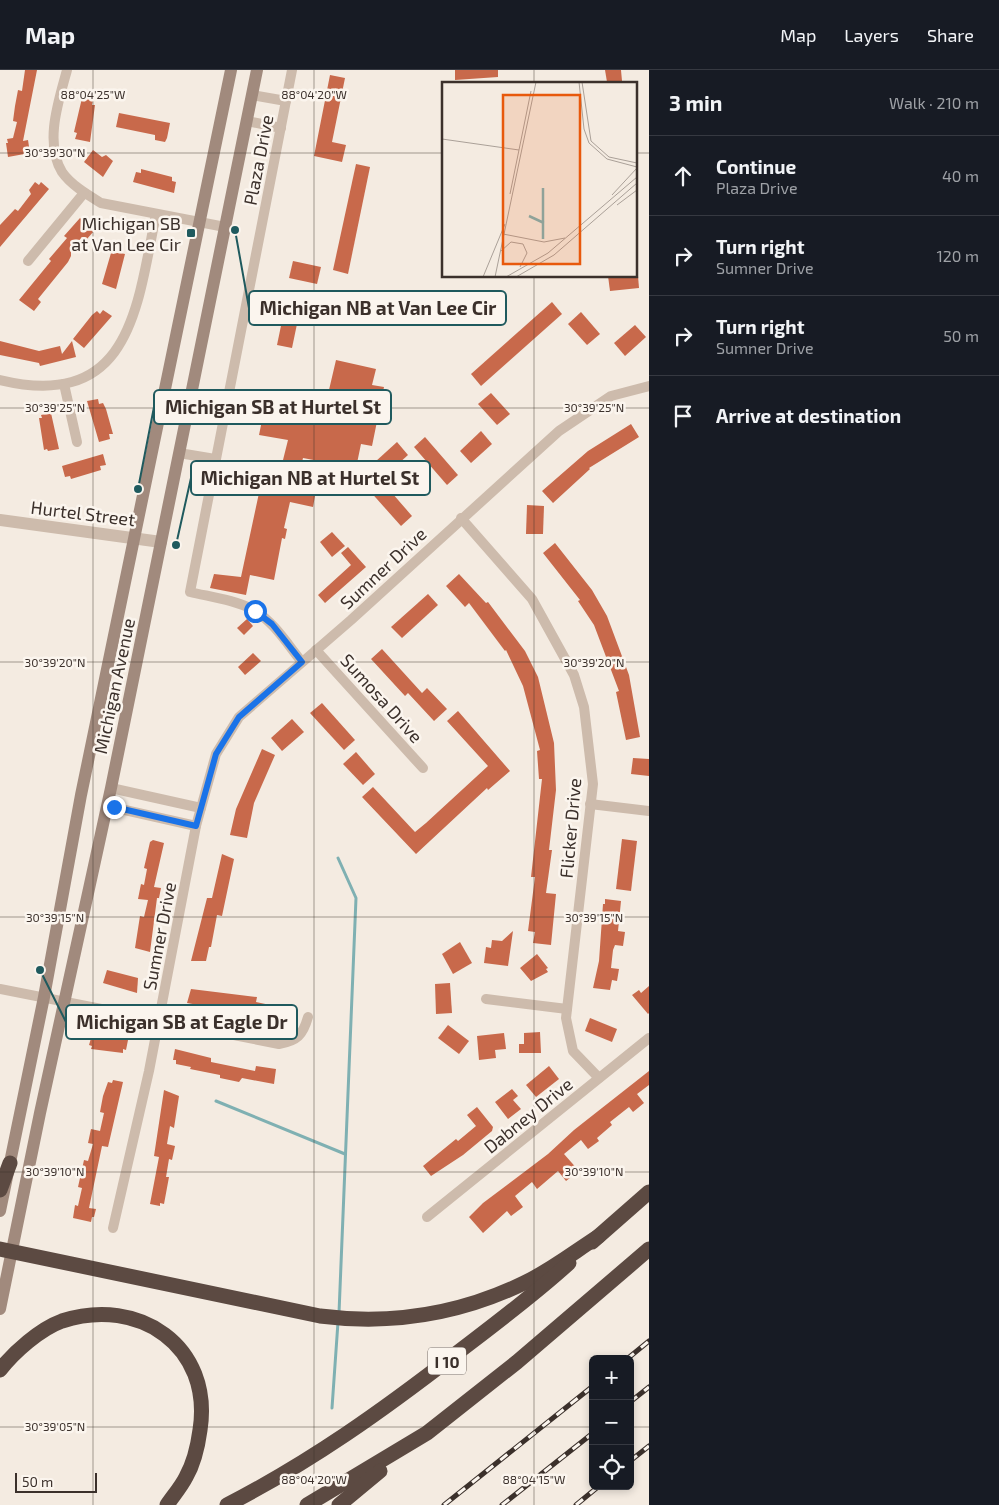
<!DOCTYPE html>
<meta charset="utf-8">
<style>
:root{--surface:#171b24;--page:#20242c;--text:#f1f3f6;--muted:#9ea1a6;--line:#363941}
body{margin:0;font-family:"Exo 2",sans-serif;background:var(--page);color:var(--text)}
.controls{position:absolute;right:15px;bottom:15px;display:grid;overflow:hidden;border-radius:8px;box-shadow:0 2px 8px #0003}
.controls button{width:45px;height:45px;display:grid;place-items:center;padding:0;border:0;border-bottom:1px solid var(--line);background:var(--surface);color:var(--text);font:25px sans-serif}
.scale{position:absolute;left:15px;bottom:12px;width:82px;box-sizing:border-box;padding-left:5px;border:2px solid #3b302b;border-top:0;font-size:14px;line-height:18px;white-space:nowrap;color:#3b302b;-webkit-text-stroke:4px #fbf5ee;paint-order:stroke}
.stop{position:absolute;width:15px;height:15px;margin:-11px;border:4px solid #1a73e8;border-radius:50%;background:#fff}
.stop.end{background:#1a73e8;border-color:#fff;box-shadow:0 1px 5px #0008}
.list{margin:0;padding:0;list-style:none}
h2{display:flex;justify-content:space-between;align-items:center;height:65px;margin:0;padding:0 20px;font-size:21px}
h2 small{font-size:16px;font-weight:400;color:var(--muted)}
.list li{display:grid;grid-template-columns:32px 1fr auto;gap:15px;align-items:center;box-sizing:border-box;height:80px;padding:0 20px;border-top:1px solid var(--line)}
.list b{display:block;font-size:19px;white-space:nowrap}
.list p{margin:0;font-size:16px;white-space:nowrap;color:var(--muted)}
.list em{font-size:16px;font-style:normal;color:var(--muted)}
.icon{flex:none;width:28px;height:28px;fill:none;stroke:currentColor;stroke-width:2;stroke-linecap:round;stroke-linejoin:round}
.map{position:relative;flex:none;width:649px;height:1435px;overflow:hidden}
header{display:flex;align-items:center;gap:30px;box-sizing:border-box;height:70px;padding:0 25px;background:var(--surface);border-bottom:1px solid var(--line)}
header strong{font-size:24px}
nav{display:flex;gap:28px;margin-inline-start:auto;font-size:18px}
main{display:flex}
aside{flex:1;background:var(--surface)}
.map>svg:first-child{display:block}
</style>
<header>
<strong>Map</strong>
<nav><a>Map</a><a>Layers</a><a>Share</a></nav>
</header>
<main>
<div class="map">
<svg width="649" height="1435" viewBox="0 0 649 1435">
<rect width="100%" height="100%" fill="#f4ebe1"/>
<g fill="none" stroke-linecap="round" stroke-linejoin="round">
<g stroke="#7fb0b2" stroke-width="3">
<polyline points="338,788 356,828 339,1243"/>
<polyline points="216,1031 345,1084"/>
<polyline points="332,1338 338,1252"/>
</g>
</g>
<g fill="#c8694b">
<polygon points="25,0 37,0 23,71 28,70 30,83 8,87 6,73 8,73 7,69 13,68 17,52 13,51 15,36 18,20 22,21"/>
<polygon points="455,0 498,0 498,7 455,10"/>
<polygon points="605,0 621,0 622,11 607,12"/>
<polygon points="330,5 345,8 332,72 346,75 342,92 314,86"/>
<polygon points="82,28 93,30 92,35 95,35 90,72 75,69 77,63 74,62"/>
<polygon points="119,43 170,53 167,68 165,72 155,70 155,65 116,57"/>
<polygon points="93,80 102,87 106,85 113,91 103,107 84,92"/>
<polygon points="356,94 370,97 348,204 333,200"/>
<polygon points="141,99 172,107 172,111 176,112 174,123 133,112 136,102 141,103"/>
<polygon points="35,112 39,115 41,112 49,119 0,177 0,155 15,139 18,141 31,124 29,120"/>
<polygon points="80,148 94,161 86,170 82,167 71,180 71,186 68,192 38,229 41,232 34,241 19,230 51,191 49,189 67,168 64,166"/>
<polygon points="115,182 125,184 116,219 102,214 111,183 114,184"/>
<polygon points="293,191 321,197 317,214 289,208"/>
<polygon points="608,206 638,206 639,218 610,221"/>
<polygon points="287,227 302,230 292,278 277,275"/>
<polygon points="552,232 562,244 481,316 471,304"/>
<polygon points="103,240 112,246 84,278 73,269 92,245 97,241 100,244"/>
<polygon points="581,242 600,264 587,275 568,254"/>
<polygon points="635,255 646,267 625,286 614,273"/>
<polygon points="0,271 39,281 60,276 62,284 72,271 76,287 40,296 39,293 0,285"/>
<polygon points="336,290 376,299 372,315 384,317 372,376 361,374 356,398 303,388 295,422 315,426 313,437 290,432 284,458 287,459 285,469 282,468 274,510 250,505 246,525 210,518 214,504 241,507 265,395 281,398 288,370 259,365 267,326 283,329 283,331 321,339 321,337 325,337"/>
<polygon points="491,323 510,344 497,355 478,334"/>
<polygon points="98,329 99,334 103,333 106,339 113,364 109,364 110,369 99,372 87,331"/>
<polygon points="51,343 59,379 48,381 47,379 44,380 39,348 42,348 41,345"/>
<polygon points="631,354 639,367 589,398 590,399 553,433 542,421 588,381"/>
<polygon points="481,361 492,374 471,393 460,381"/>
<polygon points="425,367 458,405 447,415 414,377"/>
<polygon points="397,372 408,385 387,404 375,392"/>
<polygon points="103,384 106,395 100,396 101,400 71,409 70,406 65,407 62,396"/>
<polygon points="379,408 412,446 401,456 368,419"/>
<polygon points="527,435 544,436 543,464 526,464"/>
<polygon points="332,462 345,476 332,487 320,472"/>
<polygon points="555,473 592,520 607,546 629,605 640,667 626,670 616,622 619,621 594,555 578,531 580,530 543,483"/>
<polygon points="348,477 366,497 325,533 318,525 351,495 341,483"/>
<polygon points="459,504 486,533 488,532 525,581 538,607 554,673 556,720 549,780 552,780 546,823 556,824 551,875 533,873 535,862 528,861 535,807 531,807 542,709 539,709 537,681 540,680 523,616 506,580 505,581 469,533 465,537 446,516"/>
<polygon points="428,524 438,535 402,568 391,557"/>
<polygon points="247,549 253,556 244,565 237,558"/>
<polygon points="382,579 422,623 427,618 447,639 434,651 408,623 405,626 371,589"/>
<polygon points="253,583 261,591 245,605 238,597"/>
<polygon points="322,633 355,670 344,680 310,643"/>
<polygon points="458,641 510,701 488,720 487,718 416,784 362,727 373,717 415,762 426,753 488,696 447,651"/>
<polygon points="292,649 304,662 282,681 271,668"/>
<polygon points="262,679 275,685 254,733 247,768 230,765 236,739"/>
<polygon points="356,682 375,704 363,715 343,694"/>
<polygon points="633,688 649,689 649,706 631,704"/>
<polygon points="622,769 637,771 631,821 616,819"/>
<polygon points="153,770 164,773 154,817 161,818 159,828 157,828 150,882 135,878 140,846 144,847 148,830 138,829 141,814 144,815 147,799 144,798 150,772"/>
<polygon points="222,784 234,789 222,846 217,845 211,877 209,877 206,891 191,891 207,828 212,828"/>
<polygon points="605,829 621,831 618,861 625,862 623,876 615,875 613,880 611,898 619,899 617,911 612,910 610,920 593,918 599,891 603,834 605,834"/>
<polygon points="513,861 508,896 484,893 486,877 491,878 492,870 502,871"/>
<polygon points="460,872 472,893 453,904 442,884"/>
<polygon points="537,884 548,898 546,899 548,902 531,911 520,898"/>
<polygon points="107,900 138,908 137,923 103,913"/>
<polygon points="450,913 452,943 436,944 435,914"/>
<polygon points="649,916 649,943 648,944 632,925 639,920 641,923"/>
<polygon points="191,919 257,927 256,932 289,939 286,954 265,949 266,944 222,935 205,934 204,936 187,933"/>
<polygon points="590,948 617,959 612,972 585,961"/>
<polygon points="448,955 469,971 459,984 438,968"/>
<polygon points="540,962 541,983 519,983 519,974 524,974 524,963"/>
<polygon points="504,963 506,979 495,980 496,988 479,990 477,966"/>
<polygon points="92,965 128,970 126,980 123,979 123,983 91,979 92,976 89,975"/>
<polygon points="175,979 211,988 211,992 255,1001 256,996 276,999 274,1014 242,1008 239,1012 220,1008 220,1005 190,999 191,997 176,994 176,990 173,990"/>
<polygon points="549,996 559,1009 536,1027 526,1015"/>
<polygon points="649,1001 649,1015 637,1024 644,1033 633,1042 629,1037 610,1052 612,1055 597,1068 599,1071 588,1079 581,1070 564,1084 579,1101 566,1111 558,1101 537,1119 532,1112 515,1126 523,1137 511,1146 507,1141 483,1163 469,1147 483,1133 548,1084 574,1060"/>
<polygon points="113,1010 123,1012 108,1077 102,1076 89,1138 96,1139 94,1147 92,1147 91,1152 73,1148 75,1135 78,1136 82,1118 78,1117 84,1090 88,1091 93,1074 88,1073 91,1059 100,1061 104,1043 100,1042 103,1026 108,1012 112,1013"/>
<polygon points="512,1019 518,1026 513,1030 521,1039 508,1049 495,1032"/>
<polygon points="164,1020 179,1026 174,1058 170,1056 167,1074 175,1076 172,1090 169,1089 166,1107 169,1107 164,1134 160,1133 160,1136 150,1134 159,1087 154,1086"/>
<polygon points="477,1037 493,1057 492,1061 463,1085 431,1106 423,1096 456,1069 458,1071 476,1056 467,1045"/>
</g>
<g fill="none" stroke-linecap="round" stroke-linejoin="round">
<g stroke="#cdbbac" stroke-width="10">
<path d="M67 0C59 30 44 72 62 102 71 115 88 125 101 133L225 157"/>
<path d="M292 0 190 522C211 527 235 530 254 540 274 552 288 575 302 592"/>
<polyline points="252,25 286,31"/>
<polyline points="247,51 281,58"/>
<polyline points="28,191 84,123"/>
<path d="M0 310C130 341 137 239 156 144"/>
<polyline points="64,314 77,372"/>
<polyline points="179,383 215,389"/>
<polyline points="461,448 532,529 574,605 584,637 593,714 566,948 573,981 599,1008"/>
<polyline points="316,580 423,698"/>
<polyline points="111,718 201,738"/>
<polyline points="590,734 649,741"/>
<polyline points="107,736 196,756"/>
<path d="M0 919 279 974C297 971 303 965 308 947"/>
<polyline points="486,929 567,939"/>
<polyline points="427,1147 649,968"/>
<polyline points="113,1158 149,1001 196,756 216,684 239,647 351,550 559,361 611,326 649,316"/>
</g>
<polyline stroke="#cdbbac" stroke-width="12" points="0,450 161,472"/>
<g stroke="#a18a7d" stroke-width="12">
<polyline points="0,1141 44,927 81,725 231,0"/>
<polyline points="0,1239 40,1043 111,718 257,0"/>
</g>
<g stroke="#5c4a42" stroke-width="15">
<polyline points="0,1120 10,1093"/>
<polyline points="592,1172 649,1122"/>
<path d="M0 1179 320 1246C390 1255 460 1244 524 1213 550 1201 574 1182 599 1166"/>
<path d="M0 1300C14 1282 40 1259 62 1251 139 1226 213 1276 200 1360 198 1375 194 1393 186 1407 181 1417 173 1426 167 1435"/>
<path d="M227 1435C312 1391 382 1341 457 1283 495 1254 534 1225 569 1193"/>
<polyline points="307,1435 427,1363 517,1292 649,1179"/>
<polyline points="339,1435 380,1401"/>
</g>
<defs>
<g id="rail">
<polyline points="627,1289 649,1271"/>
<polyline points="630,1332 649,1317"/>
<polyline points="630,1391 649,1376"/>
<polyline points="444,1435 593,1316"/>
<polyline points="502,1435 593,1363"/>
<polyline points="576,1435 599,1416"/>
</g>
</defs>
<use href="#rail" stroke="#3b302b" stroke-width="5"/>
<use href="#rail" stroke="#fbf5ee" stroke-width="3" stroke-dasharray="9" stroke-linecap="butt"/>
</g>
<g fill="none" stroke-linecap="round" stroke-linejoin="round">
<polyline stroke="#1a73e8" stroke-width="6" points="114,737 196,756 216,684 239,647 302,592 272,554 255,541"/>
</g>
<path fill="none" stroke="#3b302b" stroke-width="1" stroke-opacity="0.45" d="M93 0V1435M314 0V1435M534 0V14M0 83H443M635 83H649M534 206V1435M0 338H649M0 592H649M0 847H649M0 1102H649M0 1357H593M630 1357H649"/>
<rect fill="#1f5a5e" stroke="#fbf5ee" stroke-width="2" x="186" y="158" width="10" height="10" rx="2.5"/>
<g text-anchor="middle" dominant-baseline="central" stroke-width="5" stroke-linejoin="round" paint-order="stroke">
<rect fill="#fbf5ee" stroke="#756b66" stroke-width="1" x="428" y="1277.5" width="38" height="27" rx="4"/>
<g font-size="16" font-weight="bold" fill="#3b302b">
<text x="447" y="1291">I 10</text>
</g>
<g font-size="18" fill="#3b302b" stroke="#fbf5ee">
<text transform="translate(258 90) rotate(-79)">Plaza Drive</text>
<text transform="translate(83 443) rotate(7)">Hurtel Street</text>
<text transform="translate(383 498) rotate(-43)">Sumner Drive</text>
<text transform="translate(114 616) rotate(-78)">Michigan Avenue</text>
<text transform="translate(382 628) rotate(48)">Sumosa Drive</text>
<text transform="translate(570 758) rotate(-85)">Flicker Drive</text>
<text transform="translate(159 866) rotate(-79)">Sumner Drive</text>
<text transform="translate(528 1045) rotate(-39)">Dabney Drive</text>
</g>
<g font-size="18" fill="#3b302b" stroke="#fbf5ee" text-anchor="end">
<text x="181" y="153">Michigan SB<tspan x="181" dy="21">at Van Lee Cir</tspan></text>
</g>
</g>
<g transform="translate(442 12)">
<rect width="195" height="195" fill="#f4ebe1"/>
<path fill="none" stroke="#7fb0b2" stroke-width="2.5" d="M101 106V157M87 134 102 141"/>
<path fill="none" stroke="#aaa098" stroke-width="1" d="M137 0 142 47 147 61 165 77 195 85M140 0 149 59 167 75 195 81M0 57 77 68M68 112 89 9M170 113 195 86M175 123 195 108M61 152 102 160 123 156M59 169 69 160 81 162 85 171 78 185M41 195 63 142M53 195 94 0M64 195 106 171 195 95M74 195 112 173 195 101"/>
<path fill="#e8590c" fill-opacity="0.15" stroke="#e8590c" stroke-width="2.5" d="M61 13H138V182H61Z"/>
<rect width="195" height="195" fill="none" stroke="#3b302b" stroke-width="2.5"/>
</g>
<g font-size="12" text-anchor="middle" fill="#3b302b" stroke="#fbf5ee" stroke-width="5" stroke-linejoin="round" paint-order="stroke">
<text x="93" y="29">88°04'25"W</text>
<text x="314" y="29">88°04'20"W</text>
<text x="55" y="87">30°39'30"N</text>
<text x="55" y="342">30°39'25"N</text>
<text x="594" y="342">30°39'25"N</text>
<text x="55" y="597">30°39'20"N</text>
<text x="594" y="597">30°39'20"N</text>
<text x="55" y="852">30°39'15"N</text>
<text x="594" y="852">30°39'15"N</text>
<text x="55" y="1106">30°39'10"N</text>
<text x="594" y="1106">30°39'10"N</text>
<text x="55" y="1361">30°39'05"N</text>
<text x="314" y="1414">88°04'20"W</text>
<text x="534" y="1414">88°04'15"W</text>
</g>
<path fill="none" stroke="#1f5a5e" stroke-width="2" d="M235 160L249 238M138 419L154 337M176 475L191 408M40 900L66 952"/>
<g fill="#1f5a5e" stroke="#fbf5ee" stroke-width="2">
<circle cx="235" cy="160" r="5"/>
<circle cx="138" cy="419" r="5"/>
<circle cx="176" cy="475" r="5"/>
<circle cx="40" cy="900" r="5"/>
</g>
<g fill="#fbf5ee" stroke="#1f5a5e" stroke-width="2">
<rect x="249" y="221" width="257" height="34" rx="5"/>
<rect x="154" y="320" width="237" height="34" rx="5"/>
<rect x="191" y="391" width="239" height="34" rx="5"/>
<rect x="66" y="935" width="231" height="34" rx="5"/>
</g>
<g font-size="19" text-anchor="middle" font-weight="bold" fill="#3b302b">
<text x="378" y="245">Michigan NB at Van Lee Cir</text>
<text x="273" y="344">Michigan SB at Hurtel St</text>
<text x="310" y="415">Michigan NB at Hurtel St</text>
<text x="182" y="959">Michigan SB at Eagle Dr</text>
</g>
</svg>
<div class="controls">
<button>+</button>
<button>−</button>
<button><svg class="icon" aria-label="locate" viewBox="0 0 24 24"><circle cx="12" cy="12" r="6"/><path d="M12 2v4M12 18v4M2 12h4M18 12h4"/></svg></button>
</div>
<div class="scale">50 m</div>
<div class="stop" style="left:255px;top:541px"></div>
<div class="stop end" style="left:114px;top:737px"></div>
</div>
<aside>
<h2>3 min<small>Walk · 210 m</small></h2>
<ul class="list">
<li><svg class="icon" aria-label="ahead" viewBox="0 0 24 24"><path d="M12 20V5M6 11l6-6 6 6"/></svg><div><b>Continue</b><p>Plaza Drive</p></div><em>40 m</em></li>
<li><svg class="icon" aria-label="right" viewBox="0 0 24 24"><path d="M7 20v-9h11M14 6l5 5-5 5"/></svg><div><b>Turn right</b><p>Sumner Drive</p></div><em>120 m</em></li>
<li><svg class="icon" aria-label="right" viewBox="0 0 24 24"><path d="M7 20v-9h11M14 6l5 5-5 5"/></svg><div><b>Turn right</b><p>Sumner Drive</p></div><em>50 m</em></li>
<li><svg class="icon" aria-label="arrive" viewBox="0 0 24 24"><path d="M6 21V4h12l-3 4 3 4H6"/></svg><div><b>Arrive at destination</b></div></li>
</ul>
</aside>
</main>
